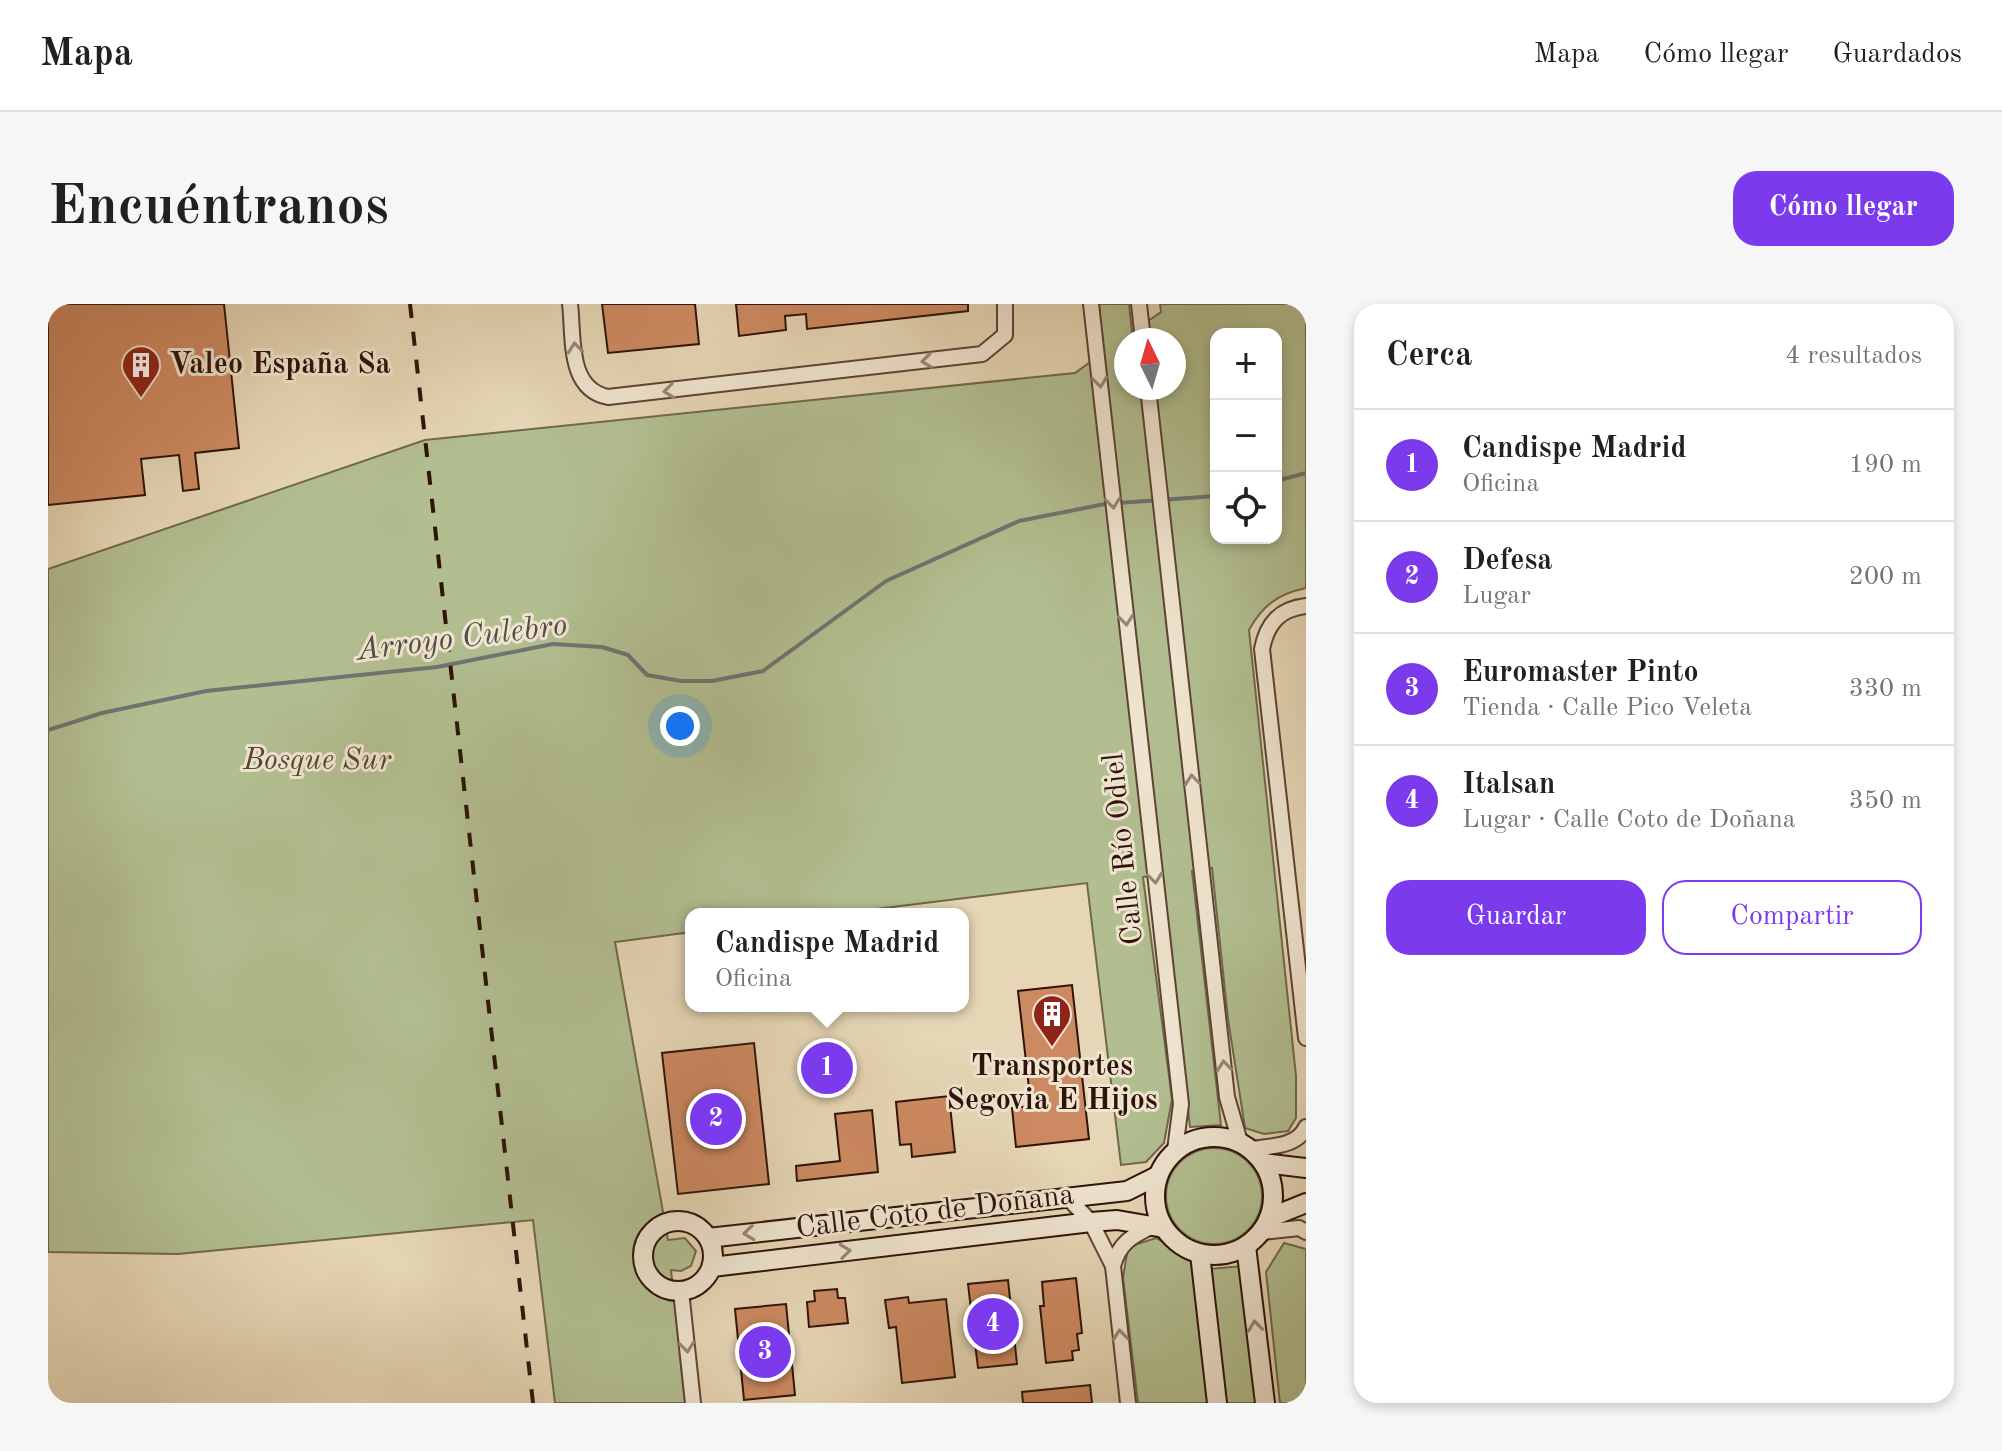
<!DOCTYPE html>
<html lang="es">
<meta charset="utf-8">
<style>
:root{--surface:#fff;--page:#f6f6f6;--text:#202124;--muted:#757577;--line:#e0e0e0;--accent:#7c3aed}
body{margin:0;font-family:"Old Standard TT",serif;background:var(--page);color:var(--text)}
.controls{position:absolute;right:24px;top:24px;display:grid;overflow:hidden;border-radius:16px;box-shadow:0 4px 12px #0003}
.controls button{width:72px;height:72px;display:grid;place-items:center;padding:0;border:0;border-bottom:2px solid var(--line);background:var(--surface);color:var(--text);font:40px sans-serif}
.compass{position:absolute;left:1066px;top:24px;width:72px;height:72px;border-radius:50%;background:var(--surface);box-shadow:0 4px 12px #0003;rotate:355deg}
.you{position:absolute;left:632px;top:422px;width:28px;height:28px;margin:-20px;border:6px solid #fff;border-radius:50%;background:#1a73e8;box-shadow:0 0 0 12px #1a73e833}
.badge{display:grid;place-items:center;width:52px;height:52px;border-radius:50%;background:var(--accent);color:#fff;font-size:26px;font-weight:700}
.pin{position:absolute;translate:-50% -50%;border:4px solid #fff;box-shadow:0 2px 8px #0006}
.popup{position:absolute;left:637px;top:604px;width:284px;height:104px;box-sizing:border-box;display:grid;place-content:center;border-radius:16px;background:var(--surface);filter:drop-shadow(0 2px 6px #0005);font-size:26px;white-space:nowrap;color:var(--muted)}
.popup b{font-size:30px;color:var(--text)}
.popup::after{content:'';position:absolute;left:50%;top:100%;margin-left:-16px;border:16px solid transparent;border-top-color:var(--surface)}
.list{margin:0;padding:0;list-style:none}
h2{display:flex;justify-content:space-between;align-items:center;height:104px;margin:0;padding:0 32px;font-size:34px}
h2 small{font-size:26px;font-weight:400;color:var(--muted)}
.list li{display:grid;grid-template-columns:52px 1fr auto;gap:24px;align-items:center;box-sizing:border-box;height:112px;padding:0 32px;border-top:2px solid var(--line)}
.list b{display:block;font-size:30px;white-space:nowrap}
.list p{margin:0;font-size:26px;white-space:nowrap;color:var(--muted)}
.list em{font-size:26px;font-style:normal;color:var(--muted)}
.actions{display:flex;gap:16px;padding:24px 32px}
.actions a{flex:1;padding:18px 0;border:2px solid var(--accent);border-radius:24px;text-align:center;font-size:28px;color:var(--accent)}
.actions .main{background:var(--accent);color:#fff}
.icon{flex:none;width:44px;height:44px;fill:none;stroke:currentColor;stroke-width:2;stroke-linecap:round;stroke-linejoin:round}
.map{position:relative;flex:none;width:1258px;height:1099px;overflow:hidden;border-radius:24px}
header{display:flex;align-items:center;gap:48px;box-sizing:border-box;height:112px;padding:0 40px;background:var(--surface);border-bottom:2px solid var(--line)}
header strong{font-size:38px}
nav{display:flex;gap:44px;margin-inline-start:auto;font-size:28px}
.intro{display:flex;align-items:center;justify-content:space-between;box-sizing:border-box;height:192px;padding:0 48px}
h1{margin:0;font-size:56px}
.button{padding:20px 36px;border-radius:24px;background:var(--accent);color:#fff;font-size:28px;font-weight:700}
main{display:flex;gap:48px;padding:0 48px}
aside{flex:1;background:var(--surface);border-radius:24px;box-shadow:0 4px 12px #0003}
.map>svg:first-child{display:block}
</style>
<header>
<strong>Mapa</strong>
<nav><a>Mapa</a><a>Cómo llegar</a><a>Guardados</a></nav>
</header>
<div class="intro"><h1>Encuéntranos</h1><a class="button">Cómo llegar</a></div>
<main>
<div class="map">
<svg width="1258" height="1099" viewBox="0 0 1258 1099">
<rect width="100%" height="100%" fill="#e6d6b5"/>
<filter id="stains"><feTurbulence type="fractalNoise" baseFrequency=".0025" numOctaves="4"/><feColorMatrix values="0 0 0 0 .2 0 0 0 0 .09 0 0 0 0 .02 0 0 0 .5 -.17"/></filter>
<radialGradient id="worn" r=".72"><stop offset=".6" stop-color="#630" stop-opacity="0"/><stop offset="1" stop-color="#630" stop-opacity=".3"/></radialGradient>
<g fill="#b2be90" stroke="#70684c" stroke-width="2" fill-rule="evenodd">
<path d="M1051 0H1081L1084 28 1113 8 1112 0H1258V284C1230 290 1215 301 1201 326L1248 772V814L1240 827 1216 830 1197 824 1180 715 1164 564 1144 567 1173 821 1142 823 1114 570 1095 573 1124 795 1116 839 1098 858 1073 861 1039 579 788 610H643V628L567 638 620 936 637 934 648 947 643 962 633 967 623 966 637 1099H507L485 916 130 950 0 948V265L377 136 1027 69 1056 48ZM1168 30H1228V234H1168ZM1078 36H1126V84H1078Z"/>
<circle cx="1166" cy="892" r="48"/>
<polygon points="1108,934 1146,956 1162,1099 1090,1099 1075,974 1080,943"/>
<polygon points="1236,939 1258,945 1258,1099 1232,1099 1218,968"/>
<polygon points="1194,962 1210,1099 1177,1099 1162,965"/>
</g>
<g fill="none" stroke-linecap="round" stroke-linejoin="round">
<g stroke="#6e7571" stroke-width="4">
<polyline points="1228,177 1258,169"/>
<polyline points="1070,199 1168,192"/>
<polyline points="0,426 54,409 158,387 389,363 505,340 554,343 580,351 599,371 633,377 664,377 715,367 838,277 971,217 1062,199"/>
</g>
</g>
<g fill="#cd8961" stroke="#2e1309" stroke-width="2">
<polygon points="0,0 176,0 191,144 147,149 151,185 135,187 131,151 93,155 97,191 0,201"/>
<polygon points="554,0 647,0 651,40 560,49"/>
<polygon points="688,0 920,0 920,7 759,25 758,10 737,12 738,26 691,32"/>
<polygon points="1024,681 1041,835 968,843 964,804 983,802 970,687"/>
<polygon points="706,739 721,880 630,890 614,749"/>
<polygon points="901,792 907,848 864,853 863,840 852,841 848,798"/>
<polygon points="824,806 830,868 749,877 748,862 792,857 787,810"/>
<polygon points="1028,974 1034,1029 1029,1030 1031,1046 1024,1047 1025,1056 998,1059 992,1002 996,1002 994,978"/>
<polygon points="960,976 969,1060 930,1064 920,980"/>
<polygon points="789,985 790,994 797,994 800,1019 761,1023 759,998 767,997 766,987"/>
<polygon points="860,993 861,999 898,995 907,1073 854,1079 848,1023 841,1024 837,996"/>
<polygon points="738,1000 747,1091 696,1096 687,1005"/>
<polygon points="1042,1081 1044,1099 975,1099 974,1088"/>
</g>
<g fill="none" stroke-linecap="round" stroke-linejoin="round">
<defs>
<g id="street">
<path d="M522 0C526 33 519 85 560 93L934 50 957 31V0"/>
<polyline points="1043,0 1133,800 1127,846"/>
<polyline points="1091,0 1095,36"/>
<polyline points="1100,84 1179,793 1192,838"/>
<path d="M1258 302C1231 305 1219 320 1214 345L1258 734"/>
<path d="M1203 845C1223 842 1249 843 1258 823"/>
<polyline points="1019,893 1043,918 1065,962"/>
<polyline points="1214,928 1251,924 1258,928"/>
<polyline points="633,987 645,1099"/>
<path d="M1080 1099 1065 962C1071 940 1083 932 1103 923"/>
</g>
<g id="secondary">
<circle cx="1166" cy="892" r="59"/>
<polyline points="1216,859 1258,864"/>
<polyline points="1221,914 1258,899"/>
<circle cx="630" cy="952" r="35"/>
<polyline points="660,934 1079,887 1109,872"/>
<polyline points="1198,942 1217,1099"/>
<polyline points="1152,950 1169,1099"/>
<polyline points="664,963 1043,918 1069,916 1116,924"/>
</g>
</defs>
<use href="#street" stroke="#5c4434" stroke-width="18"/>
<use href="#secondary" stroke="#2e1309" stroke-width="22"/>
<use href="#street" stroke="#efe4cf" stroke-width="14"/>
<use href="#secondary" stroke="#efe4cf" stroke-width="18"/>
<polyline stroke="#2e1309" stroke-width="4" stroke-dasharray="14 14" stroke-linecap="butt" points="362,0 485,1099"/>
</g>
<defs><path id="oneway-chevron" d="M-2-3.5L2.5 0L-2 3.5" fill="none" stroke-width="1.6" stroke-linecap="round" stroke-linejoin="round" transform="scale(2)"/></defs>
<g stroke="#988676">
<use href="#oneway-chevron" transform="translate(527 44) rotate(-96)"/>
<use href="#oneway-chevron" transform="translate(879 57) rotate(173)"/>
<use href="#oneway-chevron" transform="translate(1052 78) rotate(84)"/>
<use href="#oneway-chevron" transform="translate(621 87) rotate(173)"/>
<use href="#oneway-chevron" transform="translate(1065 199) rotate(84)"/>
<use href="#oneway-chevron" transform="translate(1078 316) rotate(84)"/>
<use href="#oneway-chevron" transform="translate(1144 476) rotate(-96)"/>
<use href="#oneway-chevron" transform="translate(1107 574) rotate(84)"/>
<use href="#oneway-chevron" transform="translate(1176 762) rotate(-96)"/>
<use href="#oneway-chevron" transform="translate(701 929) rotate(174)"/>
<use href="#oneway-chevron" transform="translate(797 947) rotate(-7)"/>
<use href="#oneway-chevron" transform="translate(1207 1022) rotate(-97)"/>
<use href="#oneway-chevron" transform="translate(1072 1031) rotate(-96)"/>
<use href="#oneway-chevron" transform="translate(639 1043) rotate(84)"/>
</g>
<defs>
<symbol id="building-pin" viewBox="-11 -11 22 30"><path d="M0 17L-7.5 6A9.5 9.5 0 1 1 7.5 6Z" fill="#8f2418" stroke="#efe4cf"/><path d="M-4-6H4V6H1V3H-1V6H-4ZM-2.5-4.3h1.7v1.8h-1.7ZM.8-4.3h1.7v1.8H.8ZM-2.5-1h1.7V.8h-1.7ZM.8-1h1.7V.8H.8Z" fill="#fff"/></symbol>
</defs>
<g fill-rule="evenodd">
<use href="#building-pin" x="71" y="39" width="44" height="60"/>
<use href="#building-pin" x="982" y="688" width="44" height="60"/>
</g>
<g text-anchor="middle" dominant-baseline="central" stroke-width="6" stroke-linejoin="round" paint-order="stroke">
<g font-size="30" font-weight="bold" fill="#2e1309" stroke="#efe4cf" text-anchor="start">
<text x="121" y="61">Valeo España Sa</text>
<text x="1004" y="763" text-anchor="middle">Transportes<tspan x="1004" dy="34">Segovia E Hijos</tspan></text>
</g>
<g font-size="30" font-style="italic" fill="#564632" stroke="#efe4cf">
<text x="269" y="457">Bosque Sur</text>
</g>
<g font-size="30" fill="#2e1309" stroke="#efe4cf">
<text transform="translate(1076 545) rotate(-96)">Calle Río Odiel</text>
<text transform="translate(887 908) rotate(-7)">Calle Coto de Doñana</text>
</g>
<g font-size="32" font-style="italic" fill="#534c46" stroke="#efe4cf">
<text transform="translate(414 335) rotate(-7)">Arroyo Culebro</text>
</g>
</g>
<rect width="100%" height="100%" filter="url(#stains)"/>
<rect width="100%" height="100%" fill="url(#worn)"/>
</svg>
<div class="controls">
<button>+</button>
<button>−</button>
<button><svg class="icon" aria-label="locate" viewBox="0 0 24 24"><circle cx="12" cy="12" r="6"/><path d="M12 2v4M12 18v4M2 12h4M18 12h4"/></svg></button>
</div>
<svg class="compass" viewBox="-18 -18 36 36"><path d="M0-13l5 13h-10z" fill="#e53935"/><path d="M0 13l5-13h-10z" fill="#757577"/></svg>
<div class="you"></div>
<div class="pin badge" style="left:779px;top:764px">1</div>
<div class="popup"><b>Candispe Madrid</b>Oficina</div>
<div class="pin badge" style="left:668px;top:815px">2</div>
<div class="pin badge" style="left:717px;top:1048px">3</div>
<div class="pin badge" style="left:945px;top:1020px">4</div>
</div>
<aside>
<h2>Cerca<small>4 resultados</small></h2>
<ul class="list">
<li><span class="badge">1</span><div><b>Candispe Madrid</b><p>Oficina</p></div><em>190 m</em></li>
<li><span class="badge">2</span><div><b>Defesa</b><p>Lugar</p></div><em>200 m</em></li>
<li><span class="badge">3</span><div><b>Euromaster Pinto</b><p>Tienda · Calle Pico Veleta</p></div><em>330 m</em></li>
<li><span class="badge">4</span><div><b>Italsan</b><p>Lugar · Calle Coto de Doñana</p></div><em>350 m</em></li>
</ul>
<div class="actions"><a class="main">Guardar</a><a>Compartir</a></div>
</aside>
</main>
